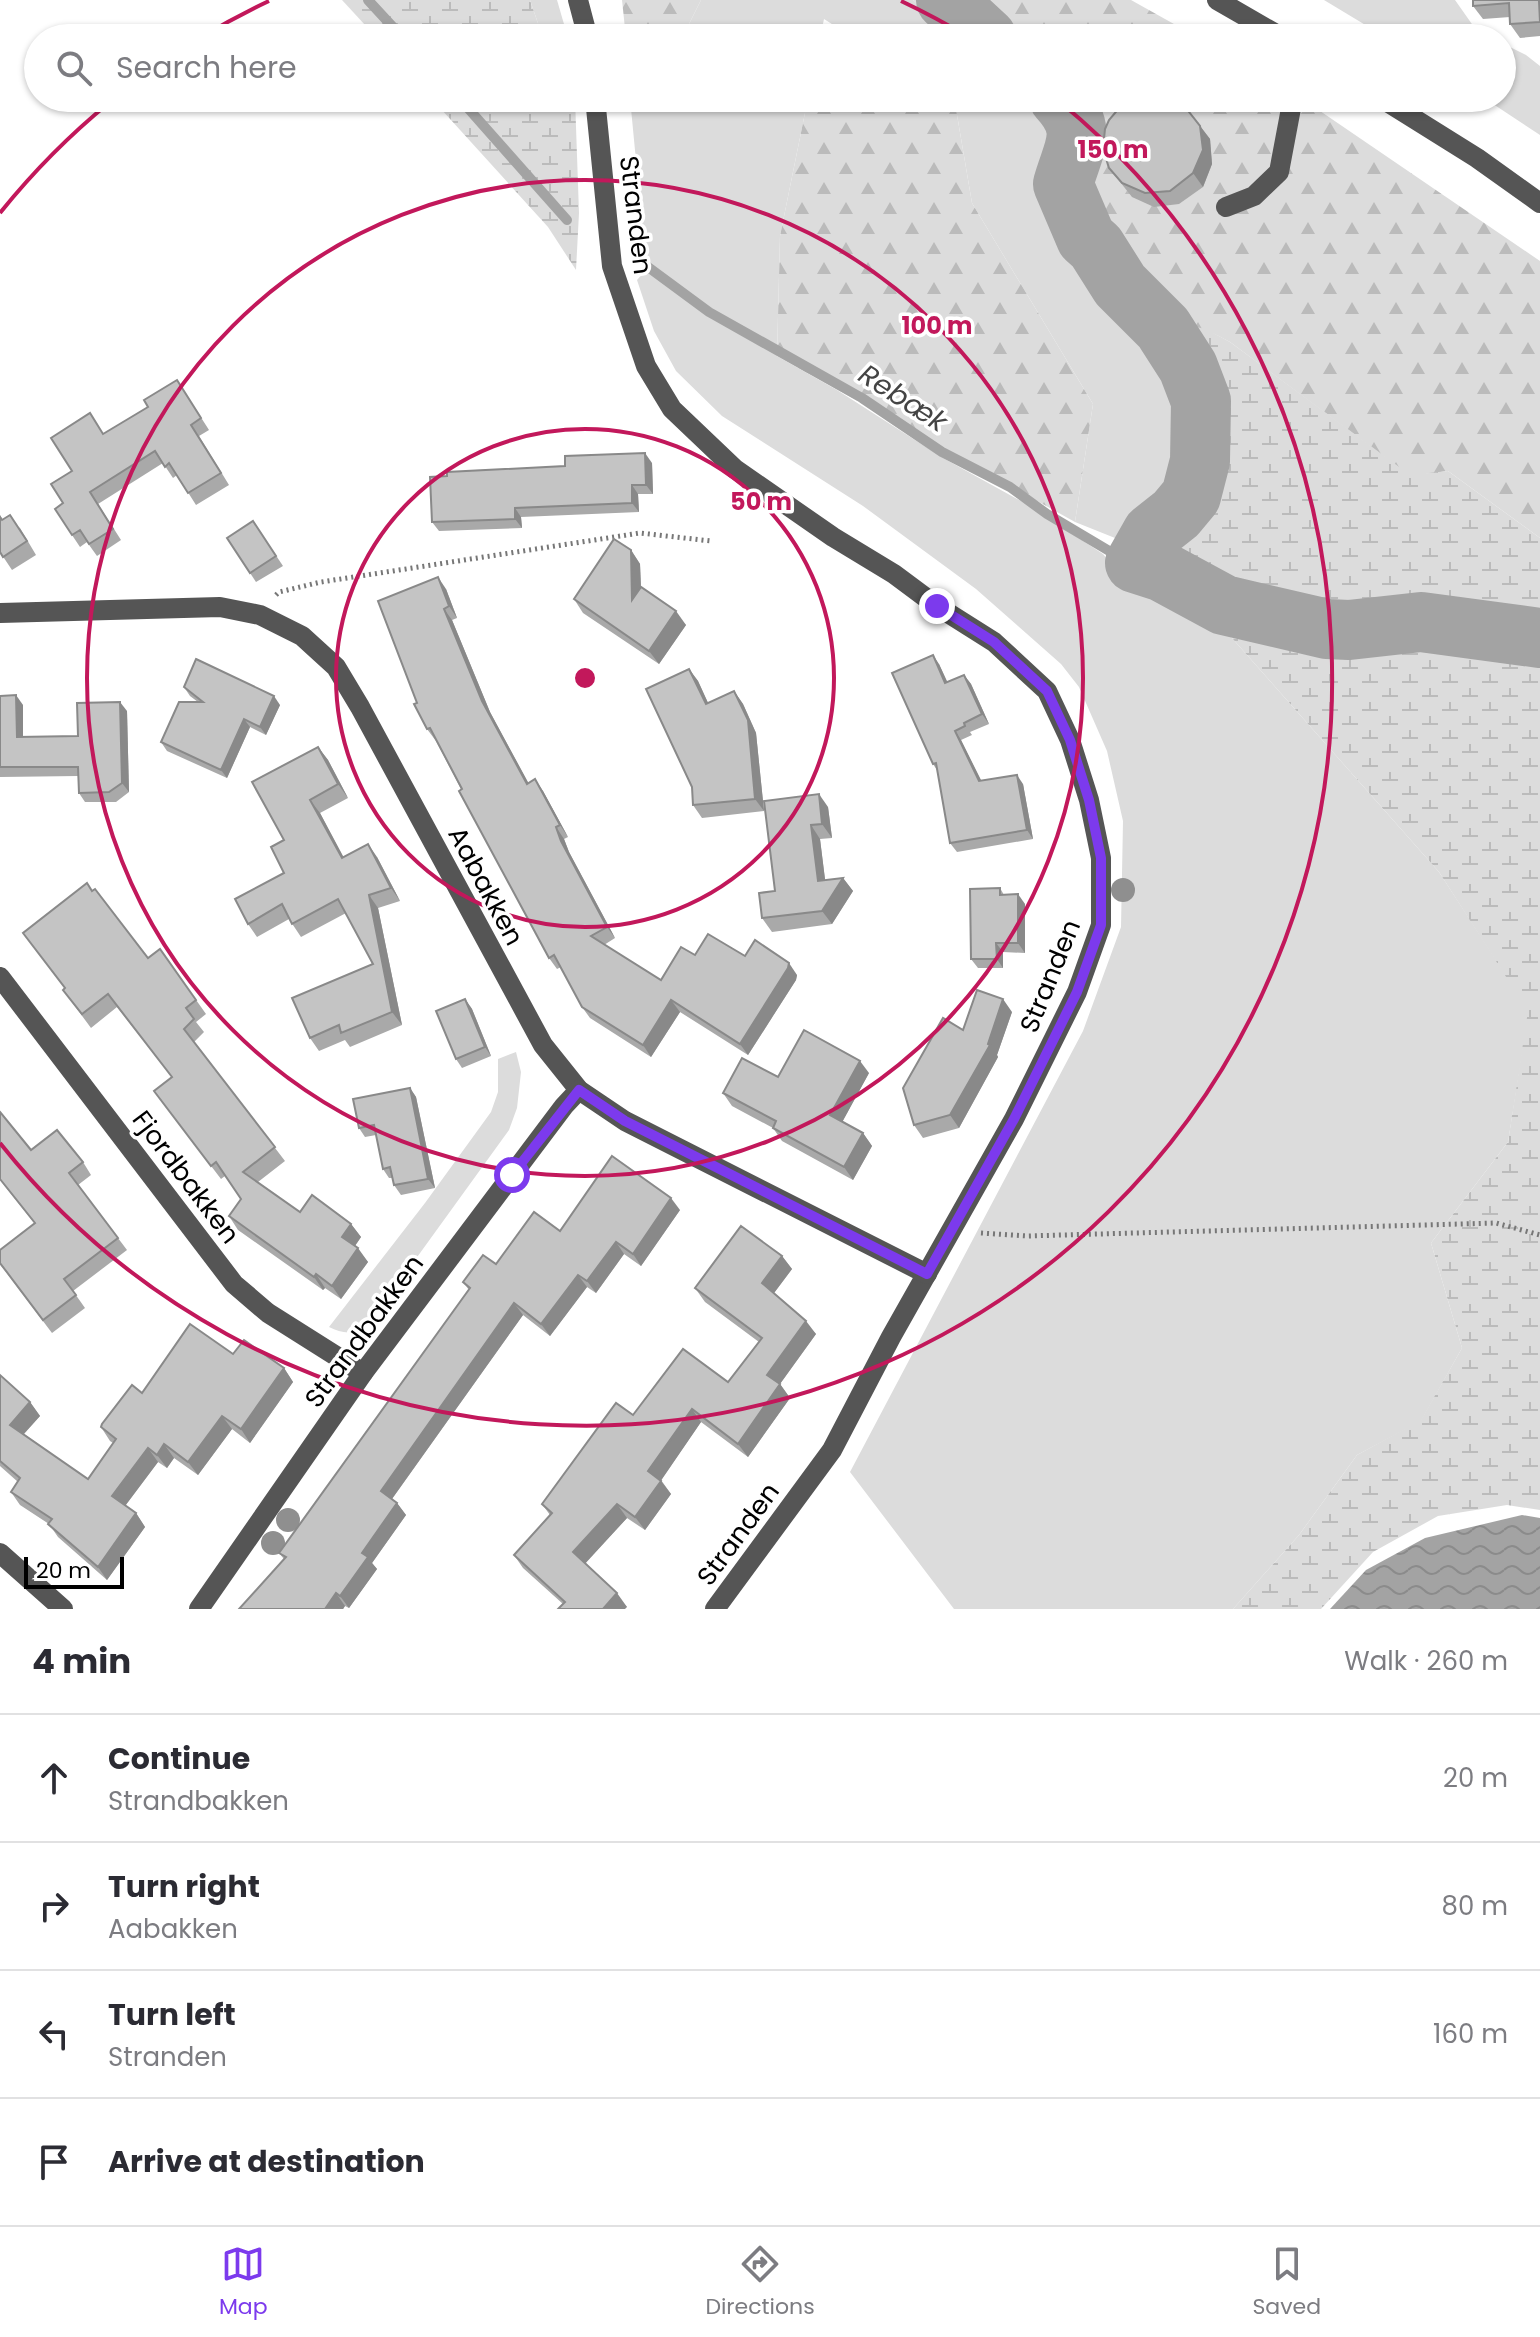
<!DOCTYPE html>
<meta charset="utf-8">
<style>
:root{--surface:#fff;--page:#f2f2f3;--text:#2b2b33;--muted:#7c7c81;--line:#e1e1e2;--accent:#7c3aed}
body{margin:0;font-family:Poppins,sans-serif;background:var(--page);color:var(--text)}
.scale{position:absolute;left:24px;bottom:20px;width:100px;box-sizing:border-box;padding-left:8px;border:4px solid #000;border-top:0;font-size:22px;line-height:28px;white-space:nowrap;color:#000;-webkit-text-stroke:6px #fff;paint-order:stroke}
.stop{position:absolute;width:24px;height:24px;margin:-18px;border:6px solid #7c3aed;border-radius:50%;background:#fff}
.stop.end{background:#7c3aed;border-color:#fff;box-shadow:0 2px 8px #0008}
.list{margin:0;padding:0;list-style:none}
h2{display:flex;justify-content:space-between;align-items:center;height:104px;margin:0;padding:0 32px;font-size:34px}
h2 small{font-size:26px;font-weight:400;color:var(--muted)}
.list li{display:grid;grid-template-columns:52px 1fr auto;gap:24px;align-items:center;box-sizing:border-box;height:128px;padding:0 32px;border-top:2px solid var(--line)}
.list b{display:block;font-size:30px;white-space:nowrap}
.list p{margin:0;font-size:26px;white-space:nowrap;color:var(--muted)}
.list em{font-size:26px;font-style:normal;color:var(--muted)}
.icon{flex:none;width:44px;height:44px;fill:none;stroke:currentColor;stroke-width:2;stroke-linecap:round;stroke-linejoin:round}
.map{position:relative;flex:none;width:1540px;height:1609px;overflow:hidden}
.search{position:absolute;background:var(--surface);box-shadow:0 2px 6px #0004;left:24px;right:24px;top:24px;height:88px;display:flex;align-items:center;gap:20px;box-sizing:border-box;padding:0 28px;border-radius:44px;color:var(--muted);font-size:30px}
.sheet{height:616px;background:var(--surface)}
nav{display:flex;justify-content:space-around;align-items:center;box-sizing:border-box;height:112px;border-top:2px solid var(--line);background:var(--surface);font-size:22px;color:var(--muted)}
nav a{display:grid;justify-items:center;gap:4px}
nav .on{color:var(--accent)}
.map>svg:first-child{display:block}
</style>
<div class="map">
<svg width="1540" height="1609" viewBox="0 0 1540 1609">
<defs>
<pattern id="forest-firs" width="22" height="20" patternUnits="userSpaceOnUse" patternTransform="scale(2)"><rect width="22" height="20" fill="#dcdcdc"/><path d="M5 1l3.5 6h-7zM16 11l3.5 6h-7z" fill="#bbb"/></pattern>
<pattern id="wetland-marsh" width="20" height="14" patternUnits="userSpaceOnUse" patternTransform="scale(2)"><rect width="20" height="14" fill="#dcdcdc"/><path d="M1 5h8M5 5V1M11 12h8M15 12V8" fill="none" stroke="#bbb"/></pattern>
<pattern id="water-waves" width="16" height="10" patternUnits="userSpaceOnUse" patternTransform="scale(2)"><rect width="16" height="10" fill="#a3a3a3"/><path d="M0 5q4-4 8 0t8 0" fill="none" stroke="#8b8b8b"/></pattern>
</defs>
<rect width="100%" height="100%" fill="#fff"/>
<g fill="#dcdcdc">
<polygon points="530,0 557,0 568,38 543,38"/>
<polygon points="701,0 913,0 960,38 854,38 824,19 820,38 682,38"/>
<polygon points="1324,0 1455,0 1474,27 1493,38 1387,38"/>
<polygon points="1502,43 1526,55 1540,66 1540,135 1484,98 1502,98"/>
<polygon points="630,98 808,98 780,236 777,356 837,390 943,458 1030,506 1103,554 1109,561 1159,582 1170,568 1439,872 1529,1011 1508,1142 1431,1243 1462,1348 1421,1421 1357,1455 1299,1535 1233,1609 954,1609 850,1472 1083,1031 1121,927 1123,821 1107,751 1079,687 1061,664 976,589 863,506 722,416 676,371 654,331 637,280 644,272 641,213"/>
<polygon points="947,98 1034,98 1059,118 1052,224 1151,335 1182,392 1194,454 1182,496 1130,544 1075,522 1093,404 972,203 955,103"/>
<path d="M516 1052 521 1072 517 1108 509 1130 368 1325C355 1335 343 1334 329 1327L425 1203 491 1112 498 1092V1059Z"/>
</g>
<g fill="url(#forest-firs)">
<polygon points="622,0 701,0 682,38 626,38"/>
<polygon points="913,0 1131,0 1199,38 960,38"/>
<polygon points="808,98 947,98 955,103 972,203 1093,404 1075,522 777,356 780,236"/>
<path d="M1034 98H1301L1540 261V538L1448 471 1410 476 1230 342C1197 324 1186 323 1151 335L1052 224 1059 119Z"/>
</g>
<g fill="url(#wetland-marsh)">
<polygon points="342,0 530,0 543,38 377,38"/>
<polygon points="431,98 575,98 579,213 576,270 548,227"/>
<polygon points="1186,325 1206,329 1230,342 1410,475 1448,471 1540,538 1540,1510 1507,1505 1438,1516 1373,1552 1321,1609 1233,1609 1299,1535 1357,1455 1421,1420 1462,1348 1431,1243 1508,1142 1528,1011 1439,872 1170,568 1163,546 1199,508 1212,480 1207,387 1193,357 1174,327"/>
</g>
<polygon fill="url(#water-waves)" points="1522,1515 1540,1518 1540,1609 1330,1609 1366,1570 1425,1538"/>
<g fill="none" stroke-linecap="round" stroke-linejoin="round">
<g stroke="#a3a3a3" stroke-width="10">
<polyline points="368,0 403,38"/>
<polyline points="459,98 567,220"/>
<polyline points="648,267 709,312 862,398 942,452 1010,487 1047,514 1121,558 1135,563"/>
</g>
<g stroke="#a3a3a3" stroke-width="60">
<polyline points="946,0 987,38"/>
<path d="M1059 98C1089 131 1074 146 1063 184L1086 238 1096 247 1120 285 1163 328 1188 367 1201 401 1200 461 1191 496 1176 514 1152 533 1135 563 1163 572 1224 605 1327 629 1349 630 1421 622 1540 638"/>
</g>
<g stroke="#777" stroke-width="5" stroke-dasharray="2 4" stroke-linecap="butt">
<polyline points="276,595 279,592 321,582 640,533 711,541"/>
<polyline points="981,1233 1027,1236 1496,1223 1540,1235"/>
</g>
<g stroke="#555" stroke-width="20">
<polyline points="578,0 588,38"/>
<polyline points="1217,0 1283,38"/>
<polyline points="595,98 612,266 646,366 672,409 735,469 833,537 894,574 937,606 994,642 1047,691 1070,740 1089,800 1101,858 1101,925 1077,992 1014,1119 891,1337 832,1450 715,1609"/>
<polyline points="1381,98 1477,158 1540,203"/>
<polyline points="1226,207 1254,196 1279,172 1292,103 1296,98"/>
<polyline points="0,613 220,607 260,615 302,636 336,667 360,707 543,1045 579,1090 625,1121 927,1274"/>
<polyline points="0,977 234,1284 268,1313 363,1373"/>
<polyline points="0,1553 63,1609"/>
<polyline points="199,1609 363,1373 564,1106 579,1090"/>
</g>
</g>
<g fill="#8f8f8f">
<circle cx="1123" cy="890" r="12"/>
<circle cx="288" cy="1520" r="12"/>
<circle cx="273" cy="1543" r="12"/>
</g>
<g fill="#a9a9a9">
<polygon points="1540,0 1540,36 1520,38 1510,24 1510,17 1483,19 1473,6"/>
<polygon points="1200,126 1210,139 1212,164 1203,187 1179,204 1154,207 1132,197 1109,168"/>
<polygon points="177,380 209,430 199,436 229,485 196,505 177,475 173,478 163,463 98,504 121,540 97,556 87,542 80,547 72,535 63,503 72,471 103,434 148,407"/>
<polygon points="652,463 653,494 638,494 639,512 521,517 522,528 439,531 432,522"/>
<polygon points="0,515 3,520 20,528 36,555 12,570 0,552"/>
<polygon points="253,521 283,566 256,582 227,538"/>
<polygon points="631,550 640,564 641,587 686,625 659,664 583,613 574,599"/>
<polygon points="446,589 457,618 452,620 490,712 528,783 543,791 568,837 564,839 569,852 615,938 604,945 661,980 695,955 745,956 797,975 796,980 748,1055 680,1012 651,1057 590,1018 582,1007 561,967 557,969 549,958 436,741 427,729 417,703"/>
<polygon points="939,664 947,682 964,675 971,684 989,724 970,732 972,735 961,740 981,781 1023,784 1033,839 957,852 950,843 937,770 933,764"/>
<polygon points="689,669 698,681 708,703 734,691 743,704 756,733 764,811 702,818 693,805"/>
<polygon points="184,687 280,705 266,735 250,727 227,778 167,751 161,742 198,702 190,696"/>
<polygon points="0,696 23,705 23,737 78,736 127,711 129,792 116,802 85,802 79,793 78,776 0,777"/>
<polygon points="318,747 328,760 348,798 320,813 343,857 377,857 400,901 378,908 402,1025 350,1047 345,1040 319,1051 310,1038 373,964 346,913 301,937 289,919 257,937 248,924 284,873 284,840"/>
<polygon points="764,801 828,807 832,838 820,839 825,880 843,878 853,891 832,924 772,932 762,918 775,891"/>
<polygon points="1000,888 1004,895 1025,904 1025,953 1003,952 1003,968 978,968 971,959"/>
<polygon points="23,933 148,958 160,949 206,1014 196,1022 204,1032 194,1042 285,1161 258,1182 300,1212 351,1224 361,1237 355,1246 368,1262 341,1299 325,1288 323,1290 238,1230 229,1216 241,1199 225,1176 221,1179 154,1091 172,1077 117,1007 91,1028 63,990 65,988"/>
<polygon points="465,999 472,1009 491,1056 462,1068 456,1059"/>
<polygon points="1012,1012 997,1055 998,1057 959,1128 923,1138 914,1125 963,1030"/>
<polygon points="869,1073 842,1122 863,1133 872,1146 853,1180 782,1141 773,1128 732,1106 723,1093 778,1077"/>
<polygon points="410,1088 416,1097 435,1188 401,1195 394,1185 393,1178 389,1178 383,1169 376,1135 365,1137 359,1128"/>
<polygon points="0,1112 31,1150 83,1162 91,1175 78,1185 127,1250 73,1291 85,1308 52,1333 0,1264 35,1224 0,1180"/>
<polygon points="680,1210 641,1266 624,1254 596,1293 587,1287 550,1336 523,1315 392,1499 397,1503 406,1515 372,1563 377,1569 349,1608 345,1606 343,1609 239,1609 284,1559 279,1553 469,1290 463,1282 496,1264 560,1231"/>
<polygon points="782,1256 792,1269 774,1293 816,1334 780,1384 790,1398 748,1457 701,1422 661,1480 671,1494 645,1530 627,1518 585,1563 627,1607 563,1604 523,1568 514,1555 550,1515 542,1504 633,1415 728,1382 759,1342 705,1302 695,1288"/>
<polygon points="233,1354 284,1368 293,1382 250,1443 232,1429 198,1475 174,1458 167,1468 158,1462 125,1506 136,1513 145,1527 107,1580 58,1537 49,1524 20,1505 11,1492 18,1482 0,1466 0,1375 30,1402 40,1416 24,1434 88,1479 113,1443 110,1441 101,1427 142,1393"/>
</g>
<g fill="#898989">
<polygon points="1200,126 1210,139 1212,164 1203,187 1193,173"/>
<polygon points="645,453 652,463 653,494 646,485"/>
<polygon points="632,485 638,494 639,512 632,503"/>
<polygon points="515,508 521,517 522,528 515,519"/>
<polygon points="631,550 640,564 642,614 632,600"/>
<polygon points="438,577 446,589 457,618 449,606"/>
<polygon points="444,609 452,620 490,712 535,795 527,784 482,701"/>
<polygon points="676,611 686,625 659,664 649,651"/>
<polygon points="933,655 939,664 952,692 945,683"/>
<polygon points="689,669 698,681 714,716 706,704"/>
<polygon points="964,675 971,684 989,724 982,714"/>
<polygon points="734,691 743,704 756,733 764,811 755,799"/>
<polygon points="16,695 23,705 23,747 17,737"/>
<polygon points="274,696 280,705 266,735 260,727"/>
<polygon points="120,702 127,711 129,792 122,783"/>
<polygon points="244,719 250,727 227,778 221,770"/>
<polygon points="955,731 961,740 986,790 979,781"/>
<polygon points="318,747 328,760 348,798 338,784"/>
<polygon points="1017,775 1023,784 1033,839 1027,830"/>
<polygon points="535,779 543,791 568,837 560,825"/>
<polygon points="819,794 828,807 832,838 822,824"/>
<polygon points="310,800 320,813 351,871 342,858"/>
<polygon points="811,825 820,839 827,895 818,881"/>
<polygon points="556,827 564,839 569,852 615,938 607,927 561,841"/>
<polygon points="368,844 377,857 400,901 391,888"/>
<polygon points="843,878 853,891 832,924 822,911"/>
<polygon points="1018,894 1025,904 1025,953 1018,943"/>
<polygon points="369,895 378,908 402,1025 392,1012"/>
<polygon points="996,943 1003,952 1003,968 997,959"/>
<polygon points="789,963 797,975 796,980 748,1055 740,1044"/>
<polygon points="465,999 472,1009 491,1056 485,1047"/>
<polygon points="1003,999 1012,1012 997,1055 998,1057 959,1128 950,1115 988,1044"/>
<polygon points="671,1000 680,1012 651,1057 643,1045"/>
<polygon points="860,1061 869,1073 839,1128 830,1115"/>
<polygon points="410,1088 416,1097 435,1188 428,1179"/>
<polygon points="863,1133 872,1146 853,1180 844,1167"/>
<polygon points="671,1198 680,1210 641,1266 633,1254"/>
<polygon points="351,1224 361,1237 352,1250 342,1237"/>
<polygon points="616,1242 624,1254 596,1293 587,1281"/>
<polygon points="358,1248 368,1262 341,1299 332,1286"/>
<polygon points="782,1256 792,1269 771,1297 762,1283"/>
<polygon points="316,1274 325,1288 323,1290 314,1277"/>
<polygon points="578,1275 587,1287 550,1336 541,1324"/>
<polygon points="514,1303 523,1315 389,1503 381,1491"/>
<polygon points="806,1321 816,1334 777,1388 767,1375"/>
<polygon points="284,1368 293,1382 250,1443 241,1429"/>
<polygon points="780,1384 790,1398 748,1457 738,1444"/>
<polygon points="30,1402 40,1416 20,1438 10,1425"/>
<polygon points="692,1409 701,1422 658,1485 648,1471"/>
<polygon points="222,1416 232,1429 198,1475 188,1462"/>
<polygon points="164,1444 174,1458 167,1468 157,1455"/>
<polygon points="148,1448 158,1462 122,1510 112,1496"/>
<polygon points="661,1481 671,1494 645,1530 635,1517"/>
<polygon points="397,1503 406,1515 372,1563 377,1569 349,1608 340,1596 362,1553"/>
<polygon points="617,1504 627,1518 583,1566 573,1552"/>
<polygon points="136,1513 145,1527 107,1580 98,1567"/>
<polygon points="336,1593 345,1606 343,1609 325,1609"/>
<polygon points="617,1593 627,1607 625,1609 603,1609"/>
</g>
<g fill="#c4c4c4" stroke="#898989" stroke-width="2">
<polygon points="1473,0 1540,0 1539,1 1540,22 1510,24 1509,3 1473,6"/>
<polygon points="1134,98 1178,98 1200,126 1203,150 1193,173 1170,191 1145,193 1122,183 1109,168 1103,149 1105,129 1109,120 1125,101"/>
<polygon points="177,380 201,418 191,425 221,473 188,493 169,463 165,467 155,451 90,492 113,529 89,544 80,530 72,535 55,509 63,503 51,484 72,471 51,438 90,413 103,434 148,407 144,400"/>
<polygon points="645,453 646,485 632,485 632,503 515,508 515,519 432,522 430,477 447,476 447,472 565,466 565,456"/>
<polygon points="10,515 27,541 3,557 0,552 0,517 2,520"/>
<polygon points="253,521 276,556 250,573 227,538"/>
<polygon points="614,539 631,550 632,600 641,587 676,611 649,651 574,599"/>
<polygon points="438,577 449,606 444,609 482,701 527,784 535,779 560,825 556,827 561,841 607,927 591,936 661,980 681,947 695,955 708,934 745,956 755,940 789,963 788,968 740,1044 671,1000 643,1045 582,1007 554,955 549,958 459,791 462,789 430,728 427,729 414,704 417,703 378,601"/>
<polygon points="933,655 945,683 964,675 982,714 964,723 965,726 955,731 979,781 1017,775 1027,830 950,843 936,763 933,764 892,673"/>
<polygon points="196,659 274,696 260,727 244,719 221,770 161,742 179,702 203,702 184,687"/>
<polygon points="689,669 706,704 734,691 748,720 755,799 693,805 692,787 646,689"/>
<polygon points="16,695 17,737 78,736 77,703 120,702 122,783 109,792 79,793 78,767 0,767 0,696"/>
<polygon points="318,747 338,784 310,800 342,858 368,844 391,888 369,895 392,1012 341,1033 339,1025 310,1038 292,998 373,964 338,899 292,924 282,904 248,924 235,899 284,873 271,847 284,840 252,782"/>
<polygon points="819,794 822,824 811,825 818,881 843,878 822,911 762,918 759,893 775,891 764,801"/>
<polygon points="87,883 92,891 95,889 148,958 160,949 196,1000 186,1008 194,1019 184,1029 275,1147 243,1172 300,1212 312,1195 351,1224 342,1237 358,1248 332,1286 316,1274 314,1277 229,1216 241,1199 216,1162 211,1166 154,1091 172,1077 108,994 82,1014 63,990 65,988 23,933"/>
<polygon points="1000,888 1000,895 1018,894 1018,943 996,943 997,959 971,959 970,889"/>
<polygon points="977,990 1003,999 988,1044 990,1045 950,1115 914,1125 903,1088 943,1018 963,1030"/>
<polygon points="465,999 485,1047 456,1059 436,1011"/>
<polygon points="804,1030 860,1061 830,1115 863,1133 844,1167 773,1128 776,1121 723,1093 742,1058 778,1077"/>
<polygon points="410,1088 428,1179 394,1185 390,1167 383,1169 374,1125 359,1128 353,1099"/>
<polygon points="0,1112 31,1150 57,1130 83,1162 69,1173 118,1238 64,1279 76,1295 43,1320 0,1263 0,1250 35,1223 0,1179"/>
<polygon points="612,1156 671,1198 633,1254 616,1242 587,1281 578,1275 541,1324 514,1303 381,1491 397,1503 362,1553 368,1557 340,1596 336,1593 325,1609 239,1609 286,1557 279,1553 470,1288 463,1282 483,1255 496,1264 534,1212 560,1231"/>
<polygon points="741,1226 782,1256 762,1283 806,1321 767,1375 780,1384 738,1444 692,1409 648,1471 661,1481 635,1517 617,1504 573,1552 617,1593 603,1609 558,1609 565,1602 514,1555 552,1513 542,1504 616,1403 633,1415 683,1349 728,1382 762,1338 695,1288"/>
<polygon points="190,1324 233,1354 244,1340 284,1368 241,1429 222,1416 188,1462 164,1444 157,1455 148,1448 112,1496 136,1513 98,1567 48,1524 52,1519 11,1492 20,1478 0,1461 0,1375 30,1402 10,1425 88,1479 116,1439 101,1427 102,1424 132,1385 142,1393"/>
</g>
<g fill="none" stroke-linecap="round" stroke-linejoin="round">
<polyline stroke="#7c3aed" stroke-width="10" points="512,1175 579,1090 625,1121 927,1274 1014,1119 1077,992 1101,925 1101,858 1089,800 1070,740 1047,691 994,642 937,606"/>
</g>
<g fill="none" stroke="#c2185b" stroke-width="4">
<circle cx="585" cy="678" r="249"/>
<circle cx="585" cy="678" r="498"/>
<path d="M0 213A747 747 0 0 1 110 102M200 38A747 747 0 0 1 269 1M901 1A747 747 0 0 1 970 38M1060 102A747 747 0 1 1 0 1143"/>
</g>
<g text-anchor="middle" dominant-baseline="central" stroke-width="7" stroke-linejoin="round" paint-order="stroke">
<g font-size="26" fill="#000" stroke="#fff">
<text transform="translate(636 215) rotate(83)">Stranden</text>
<text transform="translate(486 886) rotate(62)">Aabakken</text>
<text transform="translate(1050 976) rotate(-68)">Stranden</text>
<text transform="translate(186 1177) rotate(53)">Fjordbakken</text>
<text transform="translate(364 1331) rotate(-54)">Strandbakken</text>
<text transform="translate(738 1534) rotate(-54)">Stranden</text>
</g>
<g font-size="28" font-style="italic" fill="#444" stroke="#fff">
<text transform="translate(903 398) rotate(33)">Rebæk</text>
</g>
</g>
<circle cx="585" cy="678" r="12" fill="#c2185b" stroke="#fff" stroke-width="4"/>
<g font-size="24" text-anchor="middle" font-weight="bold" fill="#c2185b" stroke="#fff" stroke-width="7" stroke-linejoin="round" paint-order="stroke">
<text x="1113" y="158">150 m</text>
<text x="937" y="334">100 m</text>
<text x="761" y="510">50 m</text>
</g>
</svg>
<div class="scale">20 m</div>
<div class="stop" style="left:512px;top:1175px"></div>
<div class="stop end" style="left:937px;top:606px"></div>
<div class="search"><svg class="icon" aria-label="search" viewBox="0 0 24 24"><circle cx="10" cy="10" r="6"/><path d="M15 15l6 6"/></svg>Search here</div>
</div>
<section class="sheet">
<h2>4 min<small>Walk · 260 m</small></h2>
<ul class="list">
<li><svg class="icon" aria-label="ahead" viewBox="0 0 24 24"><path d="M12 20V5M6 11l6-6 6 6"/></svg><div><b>Continue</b><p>Strandbakken</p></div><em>20 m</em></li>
<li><svg class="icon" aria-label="right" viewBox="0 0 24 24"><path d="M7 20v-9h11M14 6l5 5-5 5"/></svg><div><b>Turn right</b><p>Aabakken</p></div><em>80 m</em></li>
<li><svg class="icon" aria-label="left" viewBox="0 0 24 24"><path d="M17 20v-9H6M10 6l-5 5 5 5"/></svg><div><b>Turn left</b><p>Stranden</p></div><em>160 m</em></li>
<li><svg class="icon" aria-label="arrive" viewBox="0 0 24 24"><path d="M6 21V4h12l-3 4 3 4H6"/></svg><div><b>Arrive at destination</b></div></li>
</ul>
</section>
<nav>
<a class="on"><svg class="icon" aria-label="map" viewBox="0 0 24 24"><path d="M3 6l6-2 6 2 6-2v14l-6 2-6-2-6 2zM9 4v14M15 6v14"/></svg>Map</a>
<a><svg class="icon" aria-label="directions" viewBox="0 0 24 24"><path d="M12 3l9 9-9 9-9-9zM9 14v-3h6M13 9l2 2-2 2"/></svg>Directions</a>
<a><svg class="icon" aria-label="saved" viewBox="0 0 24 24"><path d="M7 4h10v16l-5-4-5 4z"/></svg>Saved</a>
</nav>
